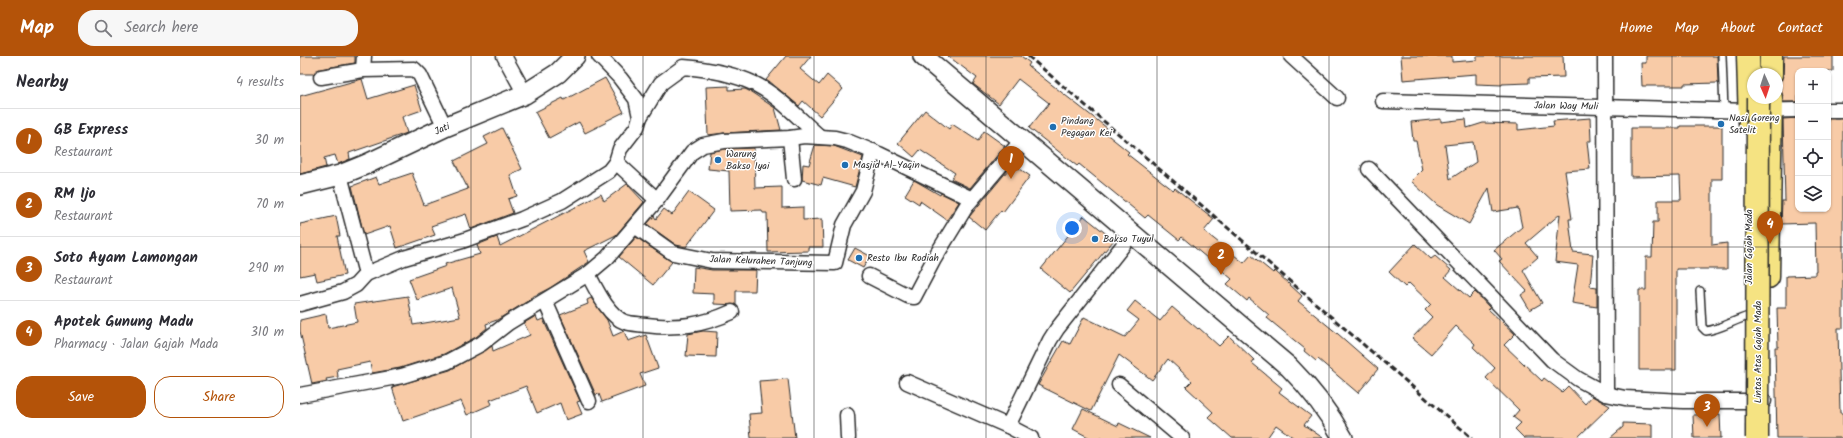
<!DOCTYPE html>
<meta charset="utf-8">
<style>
:root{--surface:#fff;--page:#f7f7f7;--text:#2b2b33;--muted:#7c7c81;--line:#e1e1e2;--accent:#b45309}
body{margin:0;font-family:Kalam,sans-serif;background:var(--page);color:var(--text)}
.controls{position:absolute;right:12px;top:12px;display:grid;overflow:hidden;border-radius:8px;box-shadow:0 1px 3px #0004}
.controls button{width:36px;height:36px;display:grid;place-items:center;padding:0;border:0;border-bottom:1px solid var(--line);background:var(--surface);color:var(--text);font:20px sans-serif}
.compass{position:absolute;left:1447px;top:12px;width:36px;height:36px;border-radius:50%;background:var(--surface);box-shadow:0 1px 3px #0004;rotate:177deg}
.you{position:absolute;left:772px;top:172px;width:14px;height:14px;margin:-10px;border:3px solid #fff;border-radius:50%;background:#1a73e8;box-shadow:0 0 0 6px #1a73e833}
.badge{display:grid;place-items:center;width:26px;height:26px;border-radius:50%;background:var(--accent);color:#fff;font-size:13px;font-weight:700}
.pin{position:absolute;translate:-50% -33px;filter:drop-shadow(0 1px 2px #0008)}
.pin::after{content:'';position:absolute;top:21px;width:14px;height:12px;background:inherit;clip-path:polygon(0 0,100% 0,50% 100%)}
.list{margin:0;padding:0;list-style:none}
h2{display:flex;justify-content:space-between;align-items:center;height:52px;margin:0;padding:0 16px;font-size:17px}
h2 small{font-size:13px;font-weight:400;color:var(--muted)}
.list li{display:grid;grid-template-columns:26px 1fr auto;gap:12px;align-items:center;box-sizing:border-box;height:64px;padding:0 16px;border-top:1px solid var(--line)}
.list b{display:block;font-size:15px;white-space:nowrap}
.list p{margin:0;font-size:13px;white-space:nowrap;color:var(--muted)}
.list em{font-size:13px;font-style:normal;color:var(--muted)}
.actions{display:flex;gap:8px;padding:12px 16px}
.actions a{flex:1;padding:9px 0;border:1px solid var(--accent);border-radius:16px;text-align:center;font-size:14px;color:var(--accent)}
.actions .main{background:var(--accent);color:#fff}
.icon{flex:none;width:22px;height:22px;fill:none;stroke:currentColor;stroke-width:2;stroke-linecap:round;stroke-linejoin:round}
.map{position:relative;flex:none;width:1543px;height:382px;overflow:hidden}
header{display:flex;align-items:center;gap:24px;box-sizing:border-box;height:56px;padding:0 20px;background:var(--accent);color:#fff}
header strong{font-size:19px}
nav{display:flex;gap:22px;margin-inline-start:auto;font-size:14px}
.search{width:280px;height:36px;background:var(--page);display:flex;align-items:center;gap:10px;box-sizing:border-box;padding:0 14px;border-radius:16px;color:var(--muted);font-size:15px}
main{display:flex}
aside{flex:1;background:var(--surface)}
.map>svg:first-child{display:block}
</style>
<header>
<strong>Map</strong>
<div class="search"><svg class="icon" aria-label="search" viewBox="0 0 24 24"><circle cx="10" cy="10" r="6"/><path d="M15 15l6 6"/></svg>Search here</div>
<nav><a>Home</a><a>Map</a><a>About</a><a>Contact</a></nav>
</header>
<main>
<aside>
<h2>Nearby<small>4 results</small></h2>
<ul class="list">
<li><span class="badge">1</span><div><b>GB Express</b><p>Restaurant</p></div><em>30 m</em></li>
<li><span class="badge">2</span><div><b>RM Ijo</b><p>Restaurant</p></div><em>70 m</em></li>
<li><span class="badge">3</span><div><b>Soto Ayam Lamongan</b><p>Restaurant</p></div><em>290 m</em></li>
<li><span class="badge">4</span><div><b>Apotek Gunung Madu</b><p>Pharmacy · Jalan Gajah Mada</p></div><em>310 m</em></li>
</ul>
<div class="actions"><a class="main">Save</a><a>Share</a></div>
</aside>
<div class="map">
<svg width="1543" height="382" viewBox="0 0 1543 382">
<rect width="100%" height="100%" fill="#fff"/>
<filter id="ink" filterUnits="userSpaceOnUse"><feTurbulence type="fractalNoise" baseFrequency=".025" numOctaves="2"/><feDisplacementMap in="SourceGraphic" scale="8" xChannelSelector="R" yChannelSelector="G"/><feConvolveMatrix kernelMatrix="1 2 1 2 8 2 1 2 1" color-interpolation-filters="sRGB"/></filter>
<g filter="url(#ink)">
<g fill="#f8cba7" stroke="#2b2b2b" fill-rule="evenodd">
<polygon points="0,0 55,0 55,7 20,13 13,18 0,18"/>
<polygon points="486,0 511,0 500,13 519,29 527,19 543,33 520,60 503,45 499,50 469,25 470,27 466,24"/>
<polygon points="648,0 721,0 730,7 728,10 807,72 804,76 829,96 827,98 873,134 875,132 914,163 904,175 944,207 951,199 973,217 975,215 1002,240 998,245 1038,278 1078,313 1058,337 1018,303 1016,305 1004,295 1005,293 967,262 969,259 949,242 947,245 927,228 932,223 882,181 879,184 848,159 845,162 779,108 777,110 729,72 749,47 718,23 699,48 673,28 677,22"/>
<polygon points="1101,0 1152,0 1152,6 1177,4 1177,0 1263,0 1264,21 1229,22 1229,27 1202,28 1202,29 1176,28 1176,18 1103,24"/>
<polygon points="1346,0 1417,0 1418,27 1384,28 1384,30 1342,30 1341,7 1346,7"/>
<polygon points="1484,0 1533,0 1533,15 1498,15 1498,46 1483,46 1480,26 1483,18"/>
<polygon points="305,22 324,56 306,65 307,66 285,77 279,66 249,82 235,56 263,42 264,44"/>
<polygon points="62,23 68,43 114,29 122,54 102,61 107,77 49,97 50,103 38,108 35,99 24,102 26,111 0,118 0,40"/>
<polygon points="429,30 429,34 445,33 451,36 475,52 481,74 424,77 408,79 406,31"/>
<polygon points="625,54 649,73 652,68 678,85 684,75 705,90 670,132 651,123 655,117 620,94 614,101 598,87"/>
<path d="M1290 62 1291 85H1287L1290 113 1265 115 1272 163H1269L1273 196 1293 198 1290 231 1297 232V251L1272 247 1278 209 1255 206 1260 158 1226 187 1238 201 1223 214 1242 247 1230 254 1221 239 1227 235 1199 205 1202 203 1194 194 1222 171 1218 152 1193 156 1189 132 1169 168 1137 149 1111 125 1122 114 1116 85H1113L1111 66 1141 63V66L1166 63 1167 72 1183 67 1218 68V74L1254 70 1253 65ZM1173 86 1176 106 1150 123 1145 89Z"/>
<polygon points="1498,62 1498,153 1528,153 1528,63 1543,63 1543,272 1538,272 1540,357 1543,357 1543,382 1477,382 1475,291 1478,291 1477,252 1486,252 1486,220 1515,219 1515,215 1516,215 1515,167 1481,168 1482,145 1485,145 1483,63"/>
<polygon points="1380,70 1422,70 1422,123 1412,123 1412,189 1427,187 1427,213 1376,213 1376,314 1339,314 1339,234 1346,234 1346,201 1352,201 1353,166 1358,166 1358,144 1381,144 1380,120 1331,121 1331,72 1380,72"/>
<polygon points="202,72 222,113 210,119 217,140 208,143 213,157 171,173 166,158 131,170 135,179 97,192 90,170 64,179 52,130 76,121 79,128 112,117 124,149 168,133 154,105 188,88 184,81"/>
<polygon points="515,89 534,90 563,101 555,131 523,122 521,129 502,124 503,108 509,109"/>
<polygon points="454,92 455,132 482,131 482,152 503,151 503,164 522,163 523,191 508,191 508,195 468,196 467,157 463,157 462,154 430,155 429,115 408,113 410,96 425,93"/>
<polygon points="713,108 730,120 703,156 701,154 685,174 669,161"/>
<polygon points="614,124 640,139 641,137 659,146 647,164 620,145 619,148 605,139"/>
<polygon points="327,128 344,146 316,179 284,195 289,206 250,232 230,242 231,243 197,264 186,268 187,272 176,281 144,298 100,312 72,317 70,306 37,313 38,321 26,323 27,325 12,328 0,275 0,264 26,258 28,272 57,266 54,248 108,240 113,269 160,261 152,232 117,244 109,223 146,210 145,208 180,198 177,189 197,181 200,190 301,138 304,145"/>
<polygon points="389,136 414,154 386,191 376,189 347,168 354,160 356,163 364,153 372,159"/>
<polygon points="36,160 40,180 37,180 45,219 17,225 15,217 0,220 0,168"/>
<polygon points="784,160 814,184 770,237 741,213"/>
<polygon points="336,181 372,206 353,229 319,201"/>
<polygon points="1115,188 1131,203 1135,200 1151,214 1145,221 1169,242 1175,236 1190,252 1188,253 1215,278 1204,289 1242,325 1244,322 1262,336 1268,330 1285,348 1292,340 1310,350 1277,382 1224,382 1215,373 1221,367 1213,361 1219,354 1186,322 1195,312 1173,291 1175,288 1156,270 1131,298 1112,282 1132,261 1125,254 1131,248 1109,227 1105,231 1089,216"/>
<polygon points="555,192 570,200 563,212 548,204"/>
<polygon points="394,211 412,214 456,214 455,235 436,235 436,249 414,248 414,238 393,237"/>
<polygon points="291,242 307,264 313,280 324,275 328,285 346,279 358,312 340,318 345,330 302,346 299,338 296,339 260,259 288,248 287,244"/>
<polygon points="835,245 860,265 872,251 898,273 899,272 919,290 929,280 954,304 952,307 982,332 979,336 1011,360 1004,369 1023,382 994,382 976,369 967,382 932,382 908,361 913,356 886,331 892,325 868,303 852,324 819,299 791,355 738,329 763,285 770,288 784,261 825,281 839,264 827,255"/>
<polygon points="236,260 238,265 243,263 280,345 277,346 282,358 266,364 260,347 237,357 226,330 190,344 192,348 167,359 161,345 103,365 92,331 150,314 192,290 193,295 230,279 224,267"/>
<polygon points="403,275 417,276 416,301 386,300 388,278"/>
<polygon points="488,323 495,382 451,382 449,358 462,357 459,325"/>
<polygon points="783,353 818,370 819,367 850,382 790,382 773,373"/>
<polygon points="1420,358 1421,382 1394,382 1393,359"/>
<polygon points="1323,367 1352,368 1352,382 1310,382 1323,371"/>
</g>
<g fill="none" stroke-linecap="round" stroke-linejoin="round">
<defs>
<g id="lane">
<polyline points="1422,0 1424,55"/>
<path d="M1400 235 1402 271 1406 275C1421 273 1434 264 1449 260"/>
</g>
<g id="street">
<polyline points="204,0 225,38"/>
<polyline points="991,0 1037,42"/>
<polyline points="1305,0 1306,338"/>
<polyline points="63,14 64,0"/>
<polyline points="21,21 63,14 114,13 120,19 145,71"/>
<polyline points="1083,45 1450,55 1498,54"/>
<polyline points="1528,54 1543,54"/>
<path d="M340 61 361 27 383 11C407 13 432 17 455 28 479 40 499 63 519 80"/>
<polyline points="490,82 494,123"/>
<polyline points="316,106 357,144"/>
<polyline points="1069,113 1252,304 1278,323 1306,338 1325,342 1383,345 1464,345"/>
<polyline points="40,119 66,218"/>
<polyline points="335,170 373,197 412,205 535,207 544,169 563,135 573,95"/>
<path d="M288 218C296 233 308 260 325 266 331 268 339 268 346 269 378 273 403 269 432 256"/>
<polyline points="569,220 608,240 614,241 634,203 667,149 722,84"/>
<polyline points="245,245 289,345"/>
<polyline points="0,248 43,236 56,229 66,218 104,202 162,185 222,163 262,145 309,115 316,106 320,93 337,71 340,61 336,43 320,22 299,0"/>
<polyline points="607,326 708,370"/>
<polyline points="819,329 882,382"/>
<polyline points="0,339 102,320 147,306 181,288 208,267 288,218 307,202 357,144 392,96 403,89 424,85 490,82 504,80 535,82 547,85 579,98 672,143"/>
<polyline points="547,359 548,382"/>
<polyline points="731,382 708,370 750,284 757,273 832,178"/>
</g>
<g id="secondary">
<path d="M623 0 989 311C1011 333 1028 355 1043 382"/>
<polyline points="0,129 40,119 67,108 145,71 225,38 258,17 275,0"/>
</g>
<g id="primary">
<polyline points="1448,0 1450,67"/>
<polyline points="1471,18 1471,0"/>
<polyline points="1468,221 1471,42"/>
</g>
</defs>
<use href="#lane" stroke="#2b2b2b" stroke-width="10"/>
<use href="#street" stroke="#2b2b2b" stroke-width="17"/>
<use href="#secondary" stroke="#2b2b2b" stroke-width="22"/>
<use href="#primary" stroke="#2b2b2b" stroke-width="25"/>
<use href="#lane" stroke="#fff" stroke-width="7"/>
<use href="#street" stroke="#fff" stroke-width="14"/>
<use href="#secondary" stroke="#fff" stroke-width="19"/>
<use href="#primary" stroke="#f5e382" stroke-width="22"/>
<polyline stroke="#2b2b2b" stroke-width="3" stroke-dasharray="6 3" stroke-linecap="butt" points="728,0 1172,382"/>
<defs>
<polyline id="primary-bridge" points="1457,382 1458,42"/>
</defs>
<use href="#primary-bridge" stroke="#2b2b2b" stroke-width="25" stroke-linecap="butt"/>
<use href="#primary-bridge" stroke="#f5e382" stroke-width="22"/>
</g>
</g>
<path fill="none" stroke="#2b2b2b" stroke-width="1" stroke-opacity="0.55" d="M171 0V382M343 0V382M514 0V382M686 0V382M857 0V382M1029 0V382M1200 0V382M1372 0V382M0 191H1543"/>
<g fill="#1f6fb2" stroke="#fff" stroke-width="1.5">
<circle cx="1421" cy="68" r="4"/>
<circle cx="753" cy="71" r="4"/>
<circle cx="418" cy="104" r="4"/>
<circle cx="545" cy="109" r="4"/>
<circle cx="795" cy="183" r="4"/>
<circle cx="559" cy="202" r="4"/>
</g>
<g text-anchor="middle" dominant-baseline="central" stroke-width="3" stroke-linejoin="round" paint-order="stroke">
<g font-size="10" fill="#2b2b2b" stroke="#fff">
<text transform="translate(1266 50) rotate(1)">Jalan Way Muli</text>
<text transform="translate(142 73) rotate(-25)">Jati</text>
<text transform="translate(1449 191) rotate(-90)">Jalan Gajah Mada</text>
<text transform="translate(461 205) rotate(2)">Jalan Kelurahen Tanjung</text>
<text transform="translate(1458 296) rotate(-90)">Lintas Atas Gajah Mada</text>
</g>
<g font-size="10" fill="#2b2b2b" stroke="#fff" text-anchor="start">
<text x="1429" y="62">Nasi Goreng<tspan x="1429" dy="12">Satelit</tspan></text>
<text x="761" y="65">Pindang<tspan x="761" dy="12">Pegagan Kei</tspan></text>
<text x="426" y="98">Warung<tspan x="426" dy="12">Bakso Iyai</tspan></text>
<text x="553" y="109">Masjid Al-Yaqin</text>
<text x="803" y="183">Bakso Tuyul</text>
<text x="567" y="202">Resto Ibu Rodiah</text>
</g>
</g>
</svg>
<div class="controls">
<button>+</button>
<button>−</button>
<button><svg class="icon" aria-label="locate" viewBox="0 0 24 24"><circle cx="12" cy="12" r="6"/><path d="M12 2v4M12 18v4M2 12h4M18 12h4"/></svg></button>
<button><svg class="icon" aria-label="layers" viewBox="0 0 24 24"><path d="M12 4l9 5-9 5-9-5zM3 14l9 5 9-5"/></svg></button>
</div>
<svg class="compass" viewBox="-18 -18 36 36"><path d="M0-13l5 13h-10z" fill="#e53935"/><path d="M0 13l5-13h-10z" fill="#7c7c81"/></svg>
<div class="you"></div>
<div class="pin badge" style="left:711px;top:123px">1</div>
<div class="pin badge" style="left:921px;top:219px">2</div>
<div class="pin badge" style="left:1407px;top:371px">3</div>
<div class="pin badge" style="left:1470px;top:188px">4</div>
</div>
</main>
